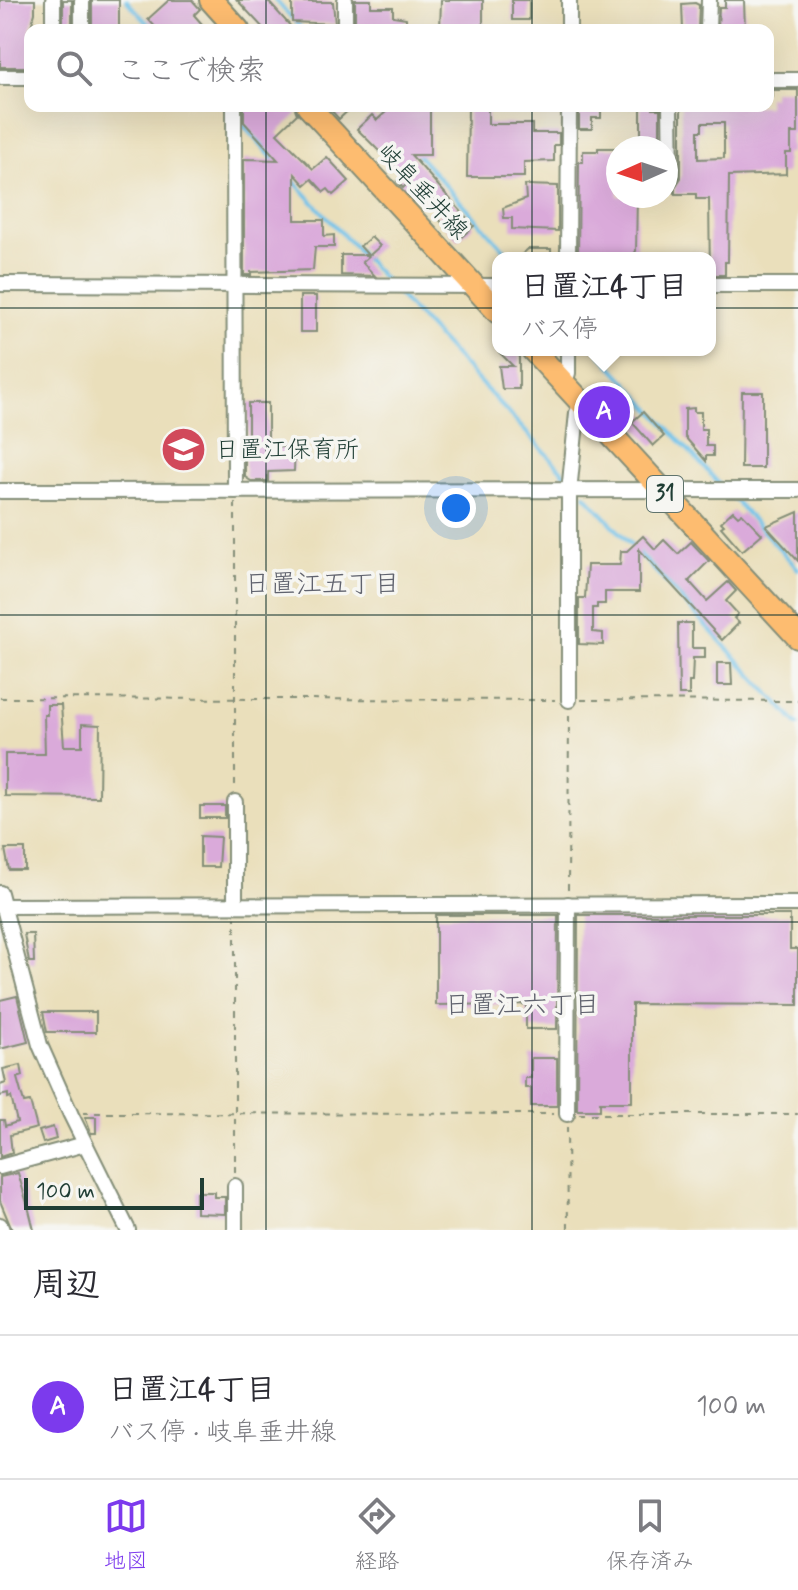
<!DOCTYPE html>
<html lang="ja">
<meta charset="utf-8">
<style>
:root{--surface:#fff;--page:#f7f7f7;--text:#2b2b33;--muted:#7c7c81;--line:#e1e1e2;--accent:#7c3aed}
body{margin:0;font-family:Mynerve,"Klee One",sans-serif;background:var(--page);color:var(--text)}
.compass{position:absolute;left:606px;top:136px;width:72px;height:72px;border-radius:50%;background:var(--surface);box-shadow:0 8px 32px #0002;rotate:267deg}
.scale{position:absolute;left:24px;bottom:20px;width:180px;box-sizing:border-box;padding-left:8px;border:4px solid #1f3d34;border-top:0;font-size:22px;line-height:28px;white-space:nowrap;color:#1f3d34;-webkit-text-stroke:6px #f6f6f2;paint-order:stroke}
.you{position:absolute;left:456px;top:508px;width:28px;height:28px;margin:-20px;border:6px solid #fff;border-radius:50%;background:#1a73e8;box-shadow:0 0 0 12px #1a73e833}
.badge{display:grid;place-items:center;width:52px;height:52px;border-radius:50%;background:var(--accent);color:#fff;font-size:26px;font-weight:700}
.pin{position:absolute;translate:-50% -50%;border:4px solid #fff;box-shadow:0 2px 8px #0006}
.popup{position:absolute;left:492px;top:252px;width:224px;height:104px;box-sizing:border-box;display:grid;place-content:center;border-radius:16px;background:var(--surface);filter:drop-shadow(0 2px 6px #0005);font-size:26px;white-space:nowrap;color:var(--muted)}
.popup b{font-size:30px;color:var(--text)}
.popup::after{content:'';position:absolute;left:50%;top:100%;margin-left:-16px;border:16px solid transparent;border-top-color:var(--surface)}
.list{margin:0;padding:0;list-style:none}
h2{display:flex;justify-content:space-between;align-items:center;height:104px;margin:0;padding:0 32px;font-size:34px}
h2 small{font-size:26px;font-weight:400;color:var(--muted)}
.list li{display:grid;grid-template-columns:52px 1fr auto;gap:24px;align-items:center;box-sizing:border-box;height:144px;padding:0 32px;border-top:2px solid var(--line)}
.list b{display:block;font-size:30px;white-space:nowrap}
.list p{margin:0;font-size:26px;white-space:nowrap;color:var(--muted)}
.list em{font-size:26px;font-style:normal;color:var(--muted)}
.icon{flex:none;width:44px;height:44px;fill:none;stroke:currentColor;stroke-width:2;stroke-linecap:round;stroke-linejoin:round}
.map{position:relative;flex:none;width:798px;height:1230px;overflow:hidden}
.search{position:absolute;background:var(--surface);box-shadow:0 8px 32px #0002;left:24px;right:24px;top:24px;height:88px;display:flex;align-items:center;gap:20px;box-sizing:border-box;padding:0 28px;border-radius:16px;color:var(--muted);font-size:30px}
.sheet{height:248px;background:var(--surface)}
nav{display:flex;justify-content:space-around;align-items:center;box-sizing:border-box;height:112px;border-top:2px solid var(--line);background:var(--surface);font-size:22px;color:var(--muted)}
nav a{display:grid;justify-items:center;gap:4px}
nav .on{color:var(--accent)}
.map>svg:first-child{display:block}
</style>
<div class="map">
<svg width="798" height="1230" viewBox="0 0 798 1230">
<rect width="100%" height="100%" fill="#f6f6f2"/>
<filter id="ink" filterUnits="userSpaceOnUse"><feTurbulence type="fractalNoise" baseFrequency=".0125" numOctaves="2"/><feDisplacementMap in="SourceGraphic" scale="16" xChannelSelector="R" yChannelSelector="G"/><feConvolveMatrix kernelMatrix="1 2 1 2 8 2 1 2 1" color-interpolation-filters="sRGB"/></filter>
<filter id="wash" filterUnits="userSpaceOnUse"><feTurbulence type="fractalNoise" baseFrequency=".006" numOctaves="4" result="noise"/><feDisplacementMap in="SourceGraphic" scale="32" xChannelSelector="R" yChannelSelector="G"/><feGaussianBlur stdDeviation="1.8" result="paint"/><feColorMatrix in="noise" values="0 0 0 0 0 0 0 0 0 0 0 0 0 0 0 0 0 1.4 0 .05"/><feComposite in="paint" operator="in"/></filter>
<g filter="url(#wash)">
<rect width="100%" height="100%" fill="#eadfbb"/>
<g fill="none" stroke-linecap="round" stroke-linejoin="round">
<g stroke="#6ec2eb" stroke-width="4">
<polyline points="126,0 154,30"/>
<polyline points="275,0 303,30"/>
<polyline points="373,106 385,119"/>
<polyline points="240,122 277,163"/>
<polyline points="415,152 512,258"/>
<polyline points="291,178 386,281"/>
<polyline points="394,290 565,474"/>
<polyline points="597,350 722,487"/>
<polyline points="728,493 798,569"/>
<polyline points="585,495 798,725"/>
</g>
</g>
<g id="blocks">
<g fill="#daaada" fill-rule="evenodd">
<polygon points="0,0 35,0 35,13 30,30 30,67 0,67"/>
<rect x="63" y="0" width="9" height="30"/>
<rect x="92" y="0" width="27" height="30"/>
<polygon points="169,0 192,0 200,9 194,15 202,24 195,30 158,30 148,19"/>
<polygon points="237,0 267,0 294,30 265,30"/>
<polygon points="355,0 371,0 371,7 393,7 393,16 406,18 406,30 363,30 363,25 355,25"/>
<polygon points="441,0 483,0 483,25 461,25 461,30 440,30"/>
<rect x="512" y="0" width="17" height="20"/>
<polygon points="725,0 744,0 745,30 718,28 719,7 725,7"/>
<polygon points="292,2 333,2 335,24 292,22"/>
<polygon points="695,3 699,5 698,30 683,30 682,4"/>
<path d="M773 90H798V133H791V153H786V174L729 176 728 262H725V275H710L709 199H696V194H675V187L681 178V106H768V97H773ZM702 123H724V158L698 159V131H702Z"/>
<polygon points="244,106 294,106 297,114 277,133 313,169 327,157 349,181 333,195 328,189 324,192 312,179 305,185 295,174 295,220 324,220 324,236 334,235 334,247 315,247 313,270 251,272 251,275 244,275 244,159 278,160 244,122"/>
<polygon points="335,106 353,106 339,119 331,110"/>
<polygon points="402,106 430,106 430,155 411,155 474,226 458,240 437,217 444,211 426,191 421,195 409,182 403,188 397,181 403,175 357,129 372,115 377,120 388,110 402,110"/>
<polygon points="468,106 488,106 488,124 532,124 532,133 559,133 559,145 554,145 554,161 524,162 524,177 467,177"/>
<polygon points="579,106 601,108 601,118 592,118 592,129 579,129"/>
<polygon points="641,106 653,106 653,109 660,109 660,141 656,141 656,148 641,148"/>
<polygon points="598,148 618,148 618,196 637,196 636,251 631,258 578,258 579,162 583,162 583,151 598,151"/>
<polygon points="525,185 558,186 558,231 512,229 512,218 504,218 503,208 526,199"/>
<polygon points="371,237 380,246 362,262 375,276 341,275 341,255 368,255 360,246"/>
<polygon points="528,249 551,249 551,258 518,258"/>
<rect x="300" y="296" width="16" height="36"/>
<polygon points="500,353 519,353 519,389 502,389 499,366 513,366"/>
<polygon points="742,392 763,392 763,468 741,468"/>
<polygon points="248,403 268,403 268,447 295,447 294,471 268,472 268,481 251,481 245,477 245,448 248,448"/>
<polygon points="694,408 694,412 701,412 701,429 706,429 706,446 713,446 713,456 706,456 706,461 685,437 685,409"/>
<polygon points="643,412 664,436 653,446 632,422"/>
<polygon points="733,511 738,516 742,513 762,534 742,551 721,527 724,525 721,522"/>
<polygon points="798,512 798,561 766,526"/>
<polygon points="643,536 655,549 664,540 678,554 691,542 709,561 689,581 707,601 728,582 736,591 726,601 738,614 734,618 739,623 722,640 639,549 639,592 605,592 605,604 597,604 597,608 593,608 593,632 603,633 603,645 579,644 579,598 585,598 587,565 620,565 621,551 627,551"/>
<polygon points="678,623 692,623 692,648 705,648 705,658 693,658 692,682 689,682 689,695 679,695"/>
<polygon points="717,663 731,663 732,685 717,685"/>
<polygon points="47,705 61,705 64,746 82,746 82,724 100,725 99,797 5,796 5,754 45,754 44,715 47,715"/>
<rect x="200" y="806" width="25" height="12"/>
<polygon points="200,836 220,837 218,867 200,867"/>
<polygon points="5,849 25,849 25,870 9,870"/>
<polygon points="436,915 558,915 557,1029 526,1029 526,1004 436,1005"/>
<polygon points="578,915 790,915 790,949 798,949 798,1005 632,1004 632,1102 600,1102 600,1110 577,1110"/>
<polygon points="24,934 33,934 34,962 29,962"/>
<polygon points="17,996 28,1042 0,1049 0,1000"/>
<polygon points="43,1012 96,1012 96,1032 47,1032"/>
<polygon points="531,1058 557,1058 557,1106 531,1106 531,1088 525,1088 525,1078 531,1078"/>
<polygon points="21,1065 23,1076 17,1078 24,1103 30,1102 37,1128 10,1135 12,1153 0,1157 0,1120 4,1120 5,1126 17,1122 11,1097 8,1098 8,1094 0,1096 0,1085 6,1083 3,1069"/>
<polygon points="85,1117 96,1117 96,1133 91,1133"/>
<polygon points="53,1127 56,1139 43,1143 39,1131"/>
<polygon points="18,1173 29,1210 34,1230 12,1230 0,1201 0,1177"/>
<polygon points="196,1192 214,1192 214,1197 225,1197 225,1214 196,1213"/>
</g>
</g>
</g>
<g filter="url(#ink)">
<use href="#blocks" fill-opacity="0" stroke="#848e78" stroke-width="2"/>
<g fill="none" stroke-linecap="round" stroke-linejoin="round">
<defs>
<g id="street">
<polyline points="82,0 82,30"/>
<polyline points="53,30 53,0"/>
<polyline points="345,30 345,0"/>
<polyline points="569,30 569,0"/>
<polyline points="708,30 709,0"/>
<polyline points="0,77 30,77"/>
<polyline points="768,80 798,80"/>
<polyline points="234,106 235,491"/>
<polyline points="670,106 671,178"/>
<polyline points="568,258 569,106"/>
<polyline points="0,284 498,286"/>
<polyline points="710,285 798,285"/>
<polyline points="565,383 568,373 568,350"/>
<polyline points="0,491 798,490"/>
<polyline points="569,700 569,492 577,413 582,402"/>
<polyline points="0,893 40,1045 71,1115 128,1230"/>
<polyline points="235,905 235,802"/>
<polyline points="0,906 798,904"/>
<polyline points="567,1114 568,904"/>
<polyline points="0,1167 85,1144"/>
<polyline points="235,1186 235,1230"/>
<polyline points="0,1225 2,1230"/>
</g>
<g id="primary">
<polyline points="211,0 238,30"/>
<polyline points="308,106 498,312"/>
<polyline points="533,350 798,637"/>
</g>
</defs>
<use href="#street" stroke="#848e78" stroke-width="18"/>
<use href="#primary" stroke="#848e78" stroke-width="26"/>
<g stroke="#848e78" stroke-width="2" stroke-dasharray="6 6" stroke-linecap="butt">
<polyline points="235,503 235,789"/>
<polyline points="0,698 555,700"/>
<polyline points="581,700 798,701"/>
<polyline points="568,890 569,713"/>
<polyline points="83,1113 553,1114"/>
<polyline points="579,1114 798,1114"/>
<polyline points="567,1127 568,1230"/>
<polyline points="235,1172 235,918"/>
</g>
<use href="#street" stroke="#fff" stroke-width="14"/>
<use href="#primary" stroke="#fdbc70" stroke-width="22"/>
</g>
</g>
<path fill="none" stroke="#1f3d34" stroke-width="2" stroke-opacity="0.55" d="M266 0V30M532 0V30M266 106V1230M532 106V1230M0 308H798M0 615H798M0 922H798"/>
<defs>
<symbol id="school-disc" viewBox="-11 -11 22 22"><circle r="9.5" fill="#d1495b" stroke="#f6f6f2"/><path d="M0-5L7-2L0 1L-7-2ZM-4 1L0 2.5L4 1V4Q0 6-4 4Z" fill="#fff"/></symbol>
</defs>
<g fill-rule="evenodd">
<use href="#school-disc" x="158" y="424" width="51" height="51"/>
</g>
<g text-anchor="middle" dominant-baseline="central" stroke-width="7" stroke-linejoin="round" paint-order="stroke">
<rect fill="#f6f6f2" stroke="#60746d" stroke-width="2" x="647" y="476" width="36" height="36" rx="6"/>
<g font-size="22" font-weight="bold" fill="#1f3d34">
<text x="665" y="494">31</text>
</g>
<g font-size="24" fill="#1f3d34" stroke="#f6f6f2">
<text transform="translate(422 192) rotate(47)">岐阜垂井線</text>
</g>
<g font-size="24" fill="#1f3d34" stroke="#f6f6f2" text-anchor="start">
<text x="215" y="450">日置江保育所</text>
</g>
<g font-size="26" fill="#60636e" stroke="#f6f6f2">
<text x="322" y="585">日置江五丁目</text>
<text x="522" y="1006">日置江六丁目</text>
</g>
</g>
</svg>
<svg class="compass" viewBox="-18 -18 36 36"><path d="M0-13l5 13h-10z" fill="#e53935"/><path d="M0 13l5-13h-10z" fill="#7c7c81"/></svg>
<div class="scale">100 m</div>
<div class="you"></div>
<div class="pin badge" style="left:604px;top:412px">A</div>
<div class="popup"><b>日置江4丁目</b>バス停</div>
<div class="search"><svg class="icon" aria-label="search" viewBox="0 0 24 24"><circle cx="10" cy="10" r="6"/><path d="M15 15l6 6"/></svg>ここで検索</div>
</div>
<section class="sheet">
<h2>周辺<small></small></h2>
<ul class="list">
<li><span class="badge">A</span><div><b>日置江4丁目</b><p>バス停 · 岐阜垂井線</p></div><em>100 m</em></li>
</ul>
</section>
<nav>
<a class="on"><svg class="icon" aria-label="map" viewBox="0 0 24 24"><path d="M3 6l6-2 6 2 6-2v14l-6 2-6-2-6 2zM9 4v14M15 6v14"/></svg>地図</a>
<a><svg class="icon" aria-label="directions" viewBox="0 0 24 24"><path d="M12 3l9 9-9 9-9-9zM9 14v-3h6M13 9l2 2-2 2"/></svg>経路</a>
<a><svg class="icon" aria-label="saved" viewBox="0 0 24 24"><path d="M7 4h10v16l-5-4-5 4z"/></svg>保存済み</a>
</nav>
